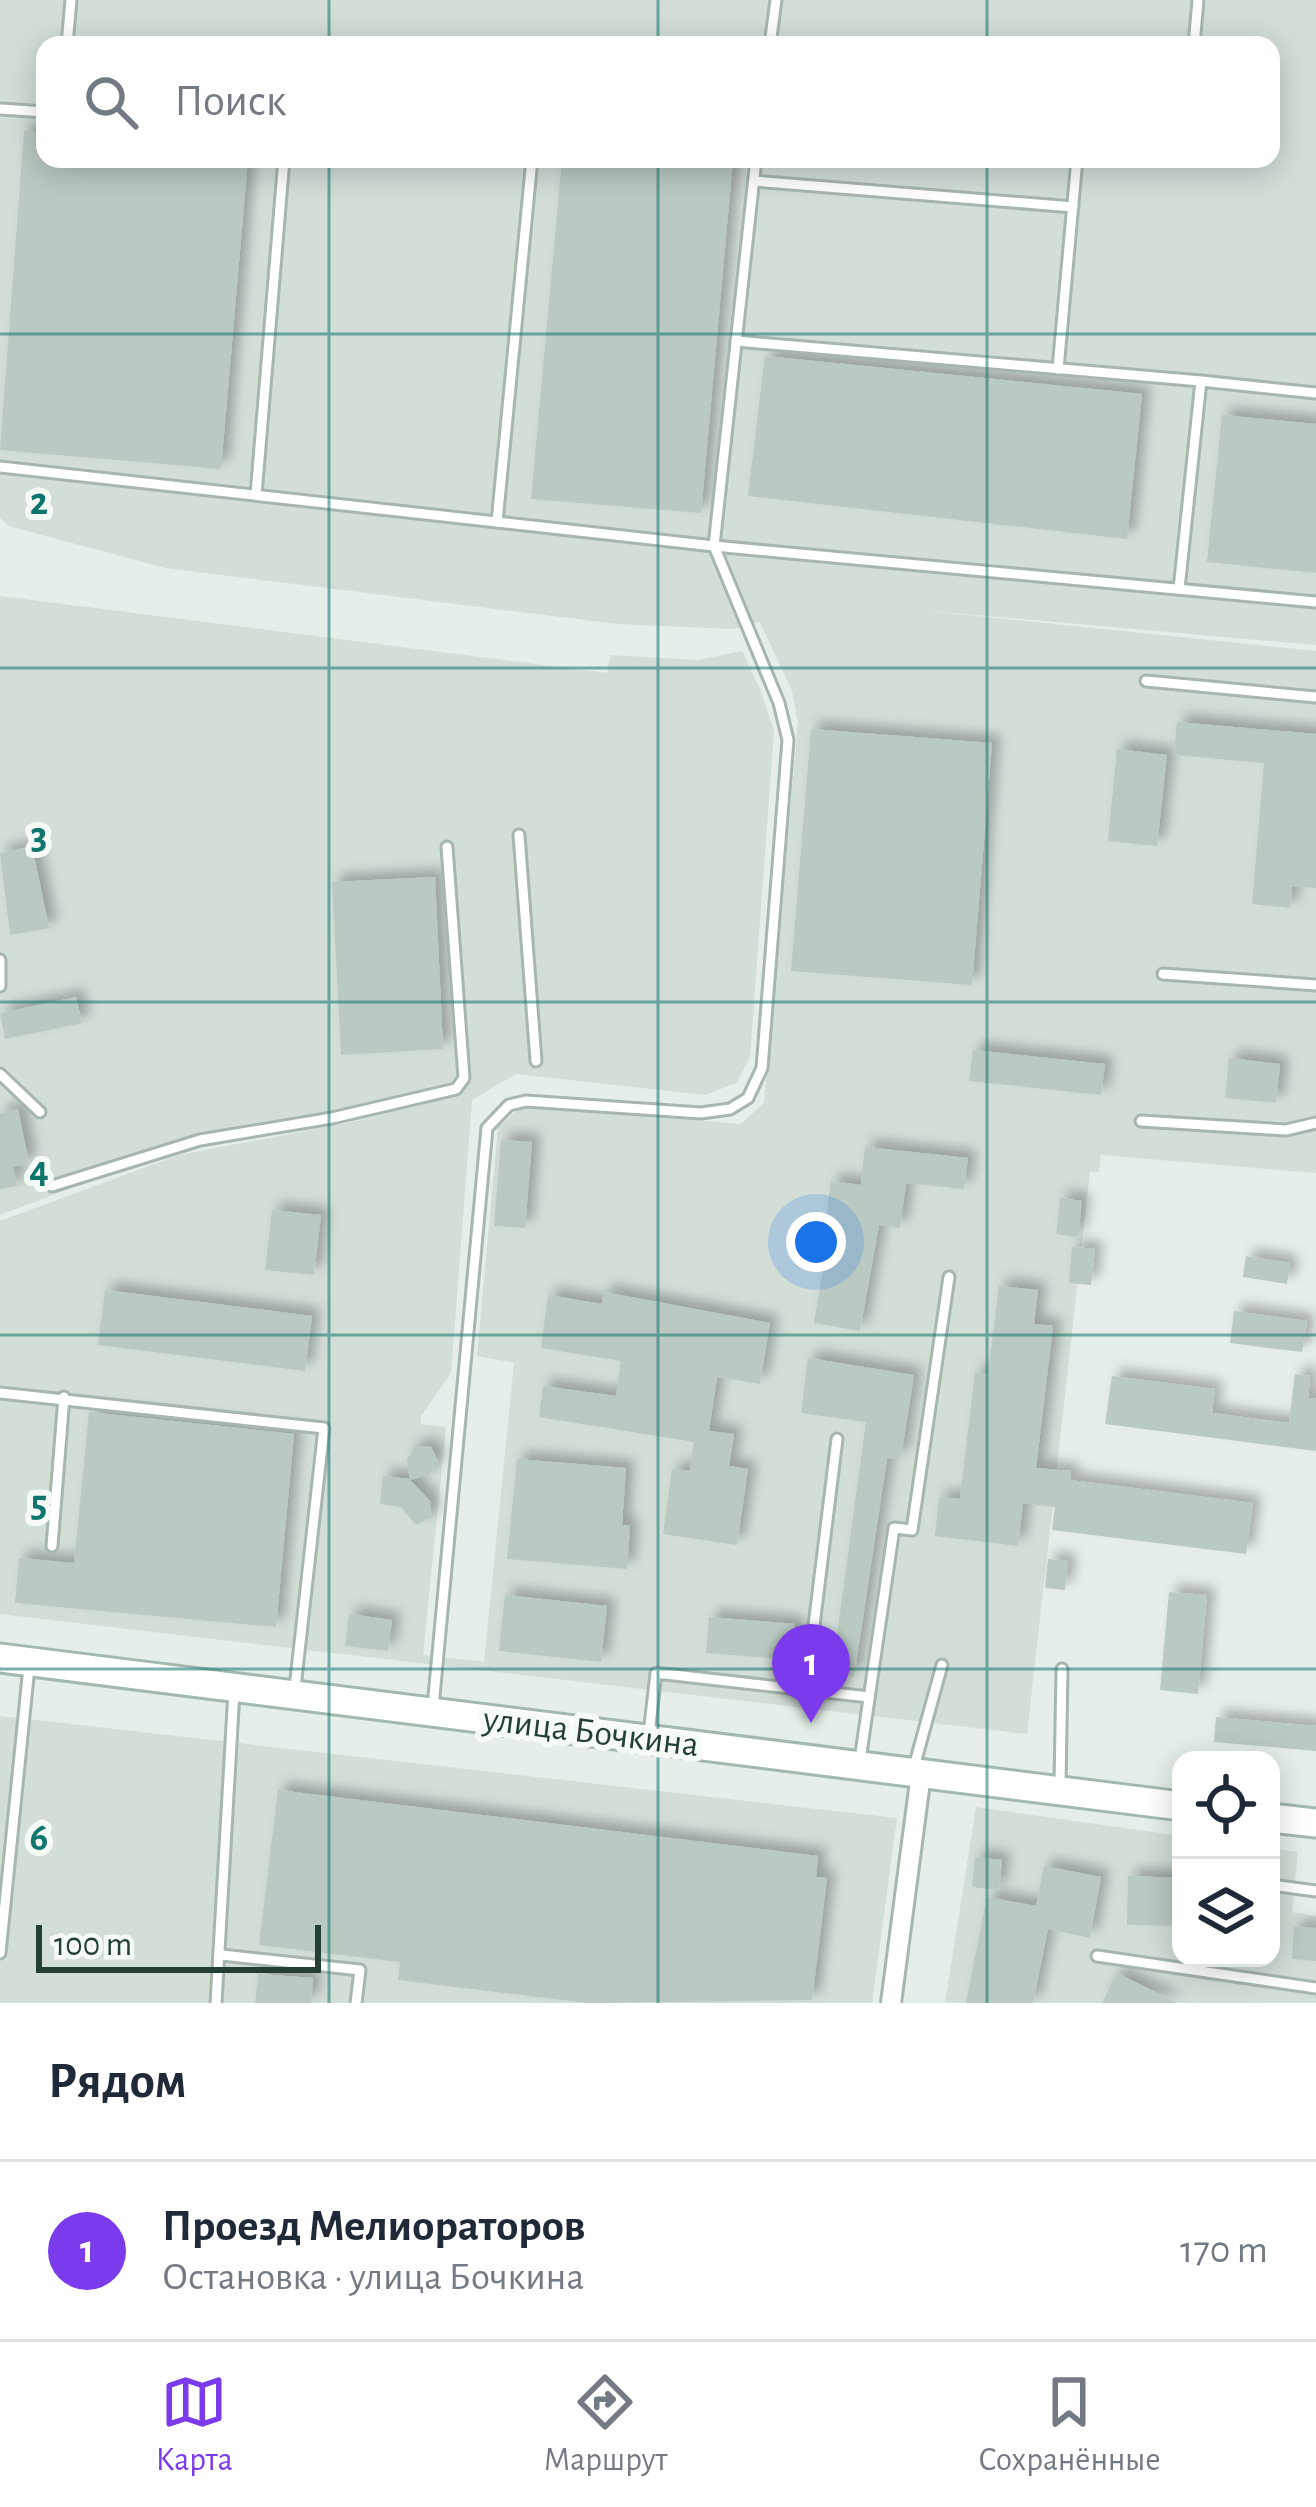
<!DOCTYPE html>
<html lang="ru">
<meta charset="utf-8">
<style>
:root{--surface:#fff;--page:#f6f6f7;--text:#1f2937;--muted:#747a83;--line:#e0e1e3;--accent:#7c3aed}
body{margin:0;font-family:"Alegreya Sans",sans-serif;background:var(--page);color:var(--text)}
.controls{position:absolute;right:36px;bottom:36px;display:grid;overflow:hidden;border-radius:24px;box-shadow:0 6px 30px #0003}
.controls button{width:108px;height:108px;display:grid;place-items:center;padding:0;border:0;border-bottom:3px solid var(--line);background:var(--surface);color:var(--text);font:60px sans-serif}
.scale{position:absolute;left:36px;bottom:30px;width:285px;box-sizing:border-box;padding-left:12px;border:6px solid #244033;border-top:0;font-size:33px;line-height:42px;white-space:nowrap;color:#244033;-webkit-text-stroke:9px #f5faf7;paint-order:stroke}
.you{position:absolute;left:816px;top:1242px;width:42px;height:42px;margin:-30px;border:9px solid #fff;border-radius:50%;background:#1a73e8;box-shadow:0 0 0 18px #1a73e833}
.badge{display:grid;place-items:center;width:78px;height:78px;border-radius:50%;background:var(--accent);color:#fff;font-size:39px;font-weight:700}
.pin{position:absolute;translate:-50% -99px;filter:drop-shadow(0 3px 6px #0008)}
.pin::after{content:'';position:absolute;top:63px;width:42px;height:36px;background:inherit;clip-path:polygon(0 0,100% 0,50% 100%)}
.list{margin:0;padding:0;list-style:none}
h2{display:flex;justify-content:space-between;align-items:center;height:156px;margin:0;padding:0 48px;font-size:51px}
h2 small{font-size:39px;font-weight:400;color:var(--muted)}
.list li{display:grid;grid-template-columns:78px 1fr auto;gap:36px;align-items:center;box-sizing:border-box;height:180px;padding:0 48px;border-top:3px solid var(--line)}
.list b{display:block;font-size:45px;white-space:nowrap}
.list p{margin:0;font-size:39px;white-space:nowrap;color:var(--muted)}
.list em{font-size:39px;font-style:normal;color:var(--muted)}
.icon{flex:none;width:66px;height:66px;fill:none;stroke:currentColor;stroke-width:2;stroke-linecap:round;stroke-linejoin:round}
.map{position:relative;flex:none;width:1316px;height:2003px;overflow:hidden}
.search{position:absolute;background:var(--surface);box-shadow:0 6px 30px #0003;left:36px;right:36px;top:36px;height:132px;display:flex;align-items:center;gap:30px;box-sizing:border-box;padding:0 42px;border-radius:24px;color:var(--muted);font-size:45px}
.sheet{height:336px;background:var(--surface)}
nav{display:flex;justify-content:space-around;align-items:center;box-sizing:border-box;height:168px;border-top:3px solid var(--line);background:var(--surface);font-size:33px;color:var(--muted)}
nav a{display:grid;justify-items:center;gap:6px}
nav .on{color:var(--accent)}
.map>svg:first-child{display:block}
</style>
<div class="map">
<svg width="1316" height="2003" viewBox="0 0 1316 2003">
<defs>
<filter id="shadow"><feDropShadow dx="8" dy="-8" stdDeviation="6" flood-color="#0004"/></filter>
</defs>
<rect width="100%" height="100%" fill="#e5eee8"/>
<g fill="#d3ded7" fill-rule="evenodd">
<path d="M0 0H1316V645L918 610 1316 651V1173L1101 1155 1099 1172H1090L1027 1734 0 1614V1221L179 1155 383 1116 175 1149 0 1215V596L607 673 610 655 698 660 742 651 760 689 774 731 750 1057 736 1083 705 1095 516 1074 472 1100 451 1373 421 1416V1424L446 1427 423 1655 484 1662 514 1363 477 1356 498 1127 522 1106 741 1124 764 1103 798 723 792 691 760 622 734 629 618 624 165 568 9 526 0 518ZM45 45H1271V159H45Z"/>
<polygon points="0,1716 897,1818 872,2003 0,2003"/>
<polygon points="976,1807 1181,1836 1181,1958 1271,1958 1271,1848 1298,1852 1292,1912 1316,1916 1316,2003 945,2003"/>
</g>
<g fill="#bac9c1" filter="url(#shadow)">
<polygon points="24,131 45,133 45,159 248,159 221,469 0,450"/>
<polygon points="562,159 733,159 701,513 531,499"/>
<polygon points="765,356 1142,394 1127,539 748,496"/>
<polygon points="1222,415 1316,424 1316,573 1207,562"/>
<polygon points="1177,722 1316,734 1316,888 1292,886 1290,908 1252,904 1264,763 1174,755"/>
<polygon points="811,729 992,743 972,985 791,971"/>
<polygon points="1117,749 1167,755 1157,846 1108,841"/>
<polygon points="32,846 49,928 10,935 0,853"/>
<polygon points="435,877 443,1049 341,1055 332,882"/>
<polygon points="76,997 82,1023 5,1039 0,1013"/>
<polygon points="973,1050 1105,1064 1101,1095 969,1081"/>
<polygon points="1229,1058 1280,1064 1276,1103 1225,1098"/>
<polygon points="18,1109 29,1163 13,1167 17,1186 0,1189 0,1113"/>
<polygon points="501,1140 532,1142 525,1228 494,1226"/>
<polygon points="865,1147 968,1158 964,1189 906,1183 900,1228 879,1225 860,1331 814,1323 832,1219 826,1218 831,1181 861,1185"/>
<polygon points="1060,1198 1082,1201 1078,1237 1056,1234"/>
<polygon points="272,1210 321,1215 314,1275 265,1270"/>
<polygon points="1072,1247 1095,1249 1091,1285 1069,1283"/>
<polygon points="1246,1256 1290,1263 1287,1284 1243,1277"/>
<polygon points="999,1286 1038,1290 1034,1324 1053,1326 1036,1468 1071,1471 1070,1480 1253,1503 1246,1554 1052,1530 1055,1507 1023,1503 1018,1546 935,1536 939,1497 960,1499 975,1372 988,1374"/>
<polygon points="105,1290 312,1316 305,1371 98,1345"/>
<polygon points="604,1292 770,1323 760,1384 717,1377 709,1431 734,1434 729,1466 748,1469 737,1545 663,1534 672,1469 690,1471 694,1442 539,1417 543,1386 616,1396 621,1361 541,1348 548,1295 602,1304"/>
<polygon points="1234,1311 1307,1321 1302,1352 1230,1343"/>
<polygon points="808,1358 914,1375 901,1457 887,1459 854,1677 832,1672 866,1422 801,1413"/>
<polygon points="1295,1374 1310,1376 1308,1398 1316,1399 1316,1451 1105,1424 1112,1376 1215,1389 1212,1413 1289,1423"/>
<polygon points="89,1412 294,1434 276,1627 15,1603 19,1558 74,1563"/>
<polygon points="415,1446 431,1447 438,1461 430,1474 410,1480 407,1460"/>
<polygon points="517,1459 626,1468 622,1525 630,1526 627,1569 507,1559"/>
<polygon points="383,1476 409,1479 430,1501 431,1518 416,1525 401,1507 380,1504"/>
<polygon points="1048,1559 1068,1561 1065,1590 1045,1588"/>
<polygon points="1169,1592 1207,1595 1198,1694 1160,1690"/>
<polygon points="505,1595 607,1606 601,1662 499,1651"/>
<polygon points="349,1614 392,1620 388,1651 345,1646"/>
<polygon points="709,1617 795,1624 792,1660 706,1653"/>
<polygon points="1216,1717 1316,1726 1316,1751 1214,1742"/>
<polygon points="278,1790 818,1856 816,1877 827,1878 812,2000 587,2003 398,1980 400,1962 259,1945"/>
<polygon points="975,1857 1002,1860 999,1890 972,1887"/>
<polygon points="1044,1866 1101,1877 1090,1938 1048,1929 1033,2003 966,2003 987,1897 1036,1906"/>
<polygon points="1128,1876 1181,1878 1181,1926 1127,1925"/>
<polygon points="1294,1927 1316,1928 1316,1961 1292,1959"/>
<polygon points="1117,1973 1177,2003 1102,2003"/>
<polygon points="258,1974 313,1978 311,2003 255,2003"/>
</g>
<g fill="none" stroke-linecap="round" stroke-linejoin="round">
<defs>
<g id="lane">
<polyline points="67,45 71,0"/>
<polyline points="770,45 776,0"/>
<polyline points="1194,45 1198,0"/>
<polyline points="1,109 45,112"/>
<polyline points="754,181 1073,207"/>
<polyline points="736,341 1201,381 1179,589"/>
<polyline points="1058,369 1077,159"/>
<polyline points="1201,381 1316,393"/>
<polyline points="0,467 714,546 1316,602"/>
<polyline points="256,495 284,159"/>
<polyline points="497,522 532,159"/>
<polyline points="1146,681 1316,697"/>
<polyline points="519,835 536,1061"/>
<polyline points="0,960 0,986"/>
<polyline points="1163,974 1316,985"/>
<polyline points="0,1074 40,1112"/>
<polyline points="1141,1121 1286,1130 1316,1123"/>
<polyline points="52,1186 200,1140 332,1118 456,1089 464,1078 447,847"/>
<polyline points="0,1393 324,1428 295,1688"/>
<polyline points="52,1546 64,1397"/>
<polyline points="806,1690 837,1439"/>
<polyline points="433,1707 487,1128 509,1105 526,1101 701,1113 730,1109 748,1098 762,1068 788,740 779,703 714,546 756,159"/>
<polyline points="649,1734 656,1673 869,1697"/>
<polyline points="860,1760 894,1528 912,1530 949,1277"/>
<polyline points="914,1767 942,1665"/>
<polyline points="1060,1785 1062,1669"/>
<polyline points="1271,1885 1316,1891"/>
<polyline points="0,1953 29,1667"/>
<polyline points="222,1955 360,1970 356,2003"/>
<polyline points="1097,1956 1316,1988"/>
<polyline points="216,2003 234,1691"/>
</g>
<polyline id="street" points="891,2003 921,1774"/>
<g id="secondary">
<polyline points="0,1658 1181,1806"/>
<polyline points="1271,1818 1316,1823"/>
</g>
</defs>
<use href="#lane" stroke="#a7b6ae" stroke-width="15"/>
<use href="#street" stroke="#a7b6ae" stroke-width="24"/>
<use href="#secondary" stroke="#a3b9ae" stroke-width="33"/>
<use href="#lane" stroke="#fff" stroke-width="9"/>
<use href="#street" stroke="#fff" stroke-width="18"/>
<use href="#secondary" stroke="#fff" stroke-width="27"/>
</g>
<path fill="none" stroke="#0f766e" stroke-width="3" stroke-opacity="0.55" d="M329 0V45M658 0V45M987 0V45M329 159V2003M658 159V2003M987 159V2003M0 334H1316M0 668H1316M0 1002H1316M0 1335H1316M0 1669H1316"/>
<g text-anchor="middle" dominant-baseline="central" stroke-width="12" stroke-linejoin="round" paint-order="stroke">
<g font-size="36" fill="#244033" stroke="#f5faf7">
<text transform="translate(591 1732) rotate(7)">улица Бочкина</text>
</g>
</g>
<g font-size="39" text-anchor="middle" font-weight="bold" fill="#0f766e" stroke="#f5faf7" stroke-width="12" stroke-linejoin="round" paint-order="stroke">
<text x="39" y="514">2</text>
<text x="39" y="848">3</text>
<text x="39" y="1182">4</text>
<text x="39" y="1516">5</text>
<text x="39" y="1850">6</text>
</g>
</svg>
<div class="controls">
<button><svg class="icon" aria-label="locate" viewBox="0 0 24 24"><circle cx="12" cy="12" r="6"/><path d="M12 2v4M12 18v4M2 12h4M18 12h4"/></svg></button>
<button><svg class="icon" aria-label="layers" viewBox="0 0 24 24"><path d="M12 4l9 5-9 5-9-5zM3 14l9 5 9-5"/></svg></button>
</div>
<div class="scale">100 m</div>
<div class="you"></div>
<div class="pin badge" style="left:811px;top:1723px">1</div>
<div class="search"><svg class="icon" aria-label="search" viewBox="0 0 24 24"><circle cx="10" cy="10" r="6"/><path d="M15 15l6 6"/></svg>Поиск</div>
</div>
<section class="sheet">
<h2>Рядом<small></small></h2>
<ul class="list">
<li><span class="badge">1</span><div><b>Проезд Мелиораторов</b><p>Остановка · улица Бочкина</p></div><em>170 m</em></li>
</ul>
</section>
<nav>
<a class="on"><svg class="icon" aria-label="map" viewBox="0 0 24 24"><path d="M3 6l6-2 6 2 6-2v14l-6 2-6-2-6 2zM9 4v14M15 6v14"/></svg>Карта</a>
<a><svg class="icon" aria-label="directions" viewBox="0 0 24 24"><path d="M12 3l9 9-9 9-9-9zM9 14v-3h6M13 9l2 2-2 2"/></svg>Маршрут</a>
<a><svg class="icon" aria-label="saved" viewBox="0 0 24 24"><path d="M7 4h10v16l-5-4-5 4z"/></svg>Сохранённые</a>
</nav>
